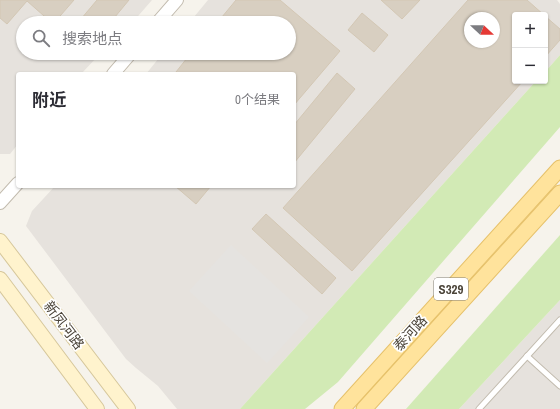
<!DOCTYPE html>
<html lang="zh">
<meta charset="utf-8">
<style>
:root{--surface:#fff;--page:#f2f2f3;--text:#2b2b33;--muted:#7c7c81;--line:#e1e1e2}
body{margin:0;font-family:"Archivo Narrow","Noto Sans SC",sans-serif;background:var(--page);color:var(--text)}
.controls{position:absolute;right:12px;top:12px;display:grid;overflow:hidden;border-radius:4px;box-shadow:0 1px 3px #0004}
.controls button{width:36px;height:36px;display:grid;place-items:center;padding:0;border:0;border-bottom:1px solid var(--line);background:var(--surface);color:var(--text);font:20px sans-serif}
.compass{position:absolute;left:464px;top:12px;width:36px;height:36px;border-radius:50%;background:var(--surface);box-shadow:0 1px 3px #0004;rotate:112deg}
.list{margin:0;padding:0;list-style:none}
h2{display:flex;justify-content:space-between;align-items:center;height:52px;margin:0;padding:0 16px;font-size:17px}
h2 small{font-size:13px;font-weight:400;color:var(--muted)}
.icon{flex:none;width:22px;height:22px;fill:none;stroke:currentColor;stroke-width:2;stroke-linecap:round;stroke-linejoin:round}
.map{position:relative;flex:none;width:560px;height:409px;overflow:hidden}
.search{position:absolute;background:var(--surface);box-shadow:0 1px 3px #0004;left:16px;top:16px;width:280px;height:44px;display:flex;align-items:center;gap:10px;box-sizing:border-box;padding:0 14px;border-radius:22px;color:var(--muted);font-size:15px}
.panel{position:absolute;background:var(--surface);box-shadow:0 1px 3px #0004;left:16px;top:72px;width:280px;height:116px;border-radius:4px}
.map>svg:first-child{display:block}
</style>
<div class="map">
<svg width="560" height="409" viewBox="0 0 560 409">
<rect width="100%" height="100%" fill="#f6f3ec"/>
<g fill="#e6e2dd" fill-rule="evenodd">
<polygon points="0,0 152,0 132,23 23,23 23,53 106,53 104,55 97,57 81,74 18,74 18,144 10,154 0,154"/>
<path d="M208 0H557L560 4V55L545 72V15H515V81H536L240 409H177L158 386 136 368 126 359 26 226 32 211 55 186H294V74H146L163 53H289V23H189ZM470 18H494V42H470Z"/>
<polygon points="560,300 560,409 459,409"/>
</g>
<g fill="#d2eab5">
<polygon points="560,55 560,127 338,382 305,409 240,409 536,81 545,81 545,72"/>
<polygon points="560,235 560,300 459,409 406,409"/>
</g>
<polygon fill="#e5e3e0" points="231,245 309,317 267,363 189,291"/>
<g fill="#d8cfc1" stroke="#d3c7b4" fill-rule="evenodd">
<polygon points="0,0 74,0 54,23 52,23 27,1 7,24 0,18"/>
<polygon points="97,0 129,0 110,23 86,23 81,19"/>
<polygon points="236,0 280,0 340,51 294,105 294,74 178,74 176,72 191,53 289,53 289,23 217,23"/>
<polygon points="381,0 420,0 402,19"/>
<path d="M468 0H527L544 15H515V81H523L352 271 283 208ZM470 18H494V42H470Z"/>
<polygon points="362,13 388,35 374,52 348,30"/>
<polygon points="545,16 560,29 560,40 545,57"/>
<polygon points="337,73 355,89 294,163 294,125"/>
<polygon points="175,186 211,186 196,204"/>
<polygon points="266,214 336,278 322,294 252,229"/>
</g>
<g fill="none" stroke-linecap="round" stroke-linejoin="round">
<defs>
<g id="service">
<polyline points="527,356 560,386"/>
<polyline points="479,409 560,320"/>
</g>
<g id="tertiary">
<polyline points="157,23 177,0"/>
<polyline points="113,74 131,53"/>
<polyline points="0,203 18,183"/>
</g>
<g id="secondary">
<polyline points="0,241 128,409"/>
<polyline points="0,279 97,409"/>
</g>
<g id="primary">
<polyline points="342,409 560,168"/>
<polyline points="364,409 560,193"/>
</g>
</defs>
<use href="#service" stroke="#c2bbae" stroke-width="7"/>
<use href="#tertiary" stroke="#c2bbae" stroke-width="14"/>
<use href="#secondary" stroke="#d6c79b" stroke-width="16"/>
<use href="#primary" stroke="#e6c16a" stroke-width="17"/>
<use href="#service" stroke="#fff" stroke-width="5"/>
<use href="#tertiary" stroke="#fff" stroke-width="12"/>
<use href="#secondary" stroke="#fff3cd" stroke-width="14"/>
<use href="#primary" stroke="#ffe39c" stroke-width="15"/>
</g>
<g text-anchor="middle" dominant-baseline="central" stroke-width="3.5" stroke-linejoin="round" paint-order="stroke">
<rect fill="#fff" stroke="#817c74" stroke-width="1" x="434" y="278" width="34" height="22" rx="3"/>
<g font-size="13" font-weight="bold" fill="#4b4439">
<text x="451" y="289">S329</text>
</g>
<g font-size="14" fill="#4b4439" stroke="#fff">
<text transform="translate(64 325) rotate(53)">新凤河路</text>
<text transform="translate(410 333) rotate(-48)">泰河路</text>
</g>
</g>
</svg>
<div class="controls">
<button>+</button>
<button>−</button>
</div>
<svg class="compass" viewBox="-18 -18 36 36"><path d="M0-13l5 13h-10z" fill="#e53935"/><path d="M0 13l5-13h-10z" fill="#7c7c81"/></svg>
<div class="search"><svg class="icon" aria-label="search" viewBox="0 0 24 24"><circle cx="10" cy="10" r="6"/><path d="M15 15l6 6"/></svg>搜索地点</div>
<section class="panel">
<h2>附近<small>0个结果</small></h2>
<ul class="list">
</ul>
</section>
</div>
